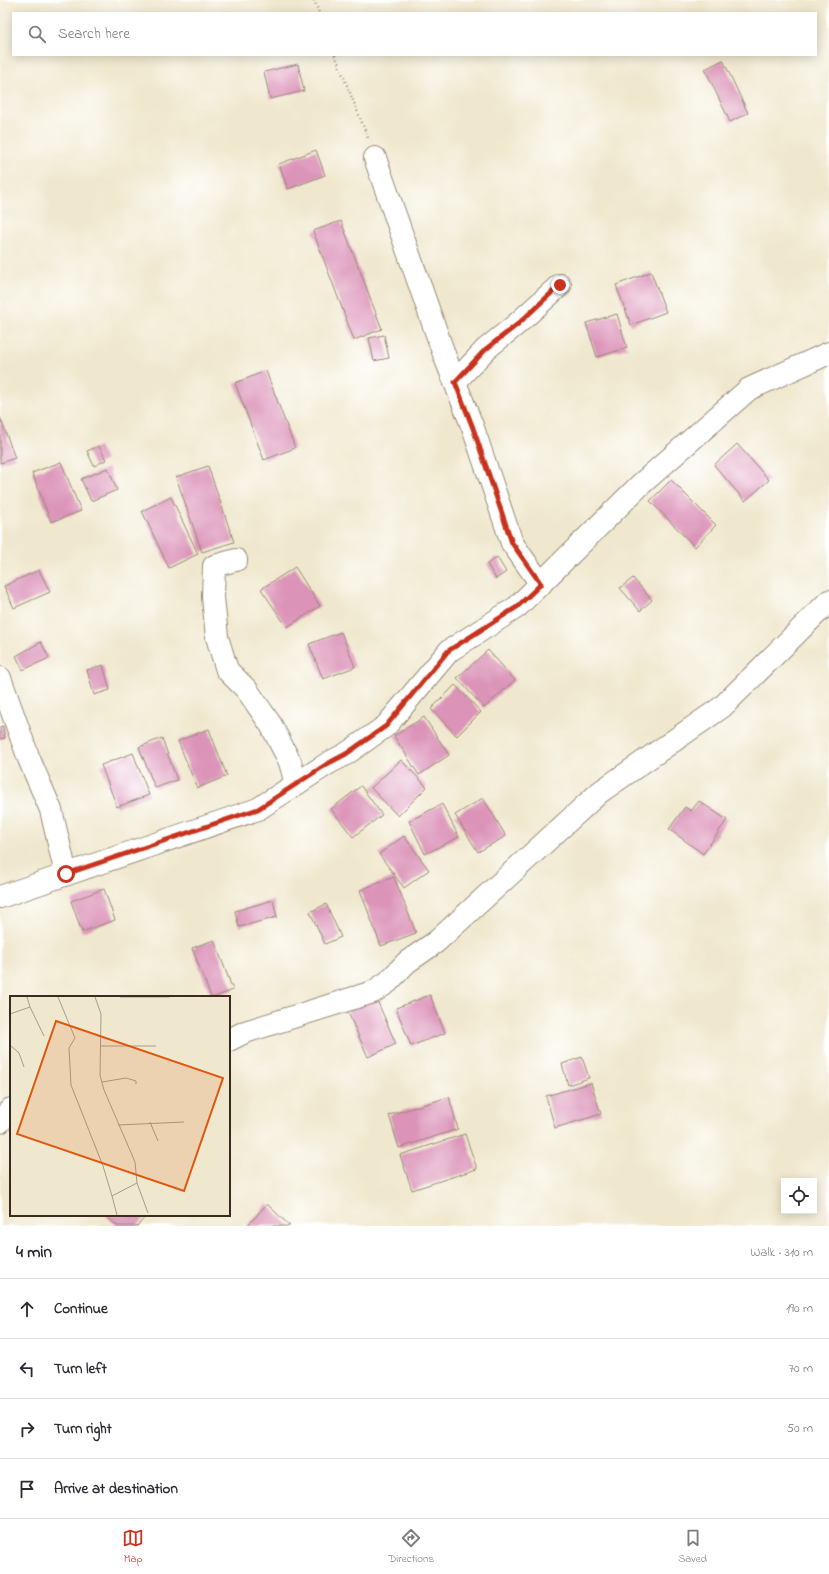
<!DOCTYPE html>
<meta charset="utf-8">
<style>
:root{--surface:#fff;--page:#f7f7f7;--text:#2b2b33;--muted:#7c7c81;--line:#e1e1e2;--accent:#c8321e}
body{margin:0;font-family:"Indie Flower",sans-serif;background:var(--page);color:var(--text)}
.controls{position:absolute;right:12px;bottom:12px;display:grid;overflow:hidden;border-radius:0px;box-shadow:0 2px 10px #0003}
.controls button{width:36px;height:36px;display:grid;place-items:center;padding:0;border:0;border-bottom:1px solid var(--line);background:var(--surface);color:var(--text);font:20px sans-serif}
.stop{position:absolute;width:12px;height:12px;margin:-9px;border:3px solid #c8321e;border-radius:50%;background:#fff}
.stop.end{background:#c8321e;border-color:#fff;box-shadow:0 1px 4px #0008}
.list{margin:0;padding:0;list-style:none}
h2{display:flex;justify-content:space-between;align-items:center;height:52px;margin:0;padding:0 16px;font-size:17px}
h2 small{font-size:13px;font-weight:400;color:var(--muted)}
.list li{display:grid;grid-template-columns:26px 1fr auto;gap:12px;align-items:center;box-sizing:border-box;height:60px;padding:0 16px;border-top:1px solid var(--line)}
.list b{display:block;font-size:15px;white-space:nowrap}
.list em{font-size:13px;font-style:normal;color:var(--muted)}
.icon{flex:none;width:22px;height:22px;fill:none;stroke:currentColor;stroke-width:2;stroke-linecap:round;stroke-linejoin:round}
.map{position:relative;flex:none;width:829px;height:1226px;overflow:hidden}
.search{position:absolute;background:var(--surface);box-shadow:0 2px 10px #0003;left:12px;right:12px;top:12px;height:44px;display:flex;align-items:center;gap:10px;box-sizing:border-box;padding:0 14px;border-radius:0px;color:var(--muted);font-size:15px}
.sheet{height:292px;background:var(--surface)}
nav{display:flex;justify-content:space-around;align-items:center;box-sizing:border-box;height:56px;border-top:1px solid var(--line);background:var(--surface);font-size:11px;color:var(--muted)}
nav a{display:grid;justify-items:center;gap:2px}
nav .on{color:var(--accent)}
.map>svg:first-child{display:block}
</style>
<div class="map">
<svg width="829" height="1226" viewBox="0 0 829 1226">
<rect width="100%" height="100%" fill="#fff"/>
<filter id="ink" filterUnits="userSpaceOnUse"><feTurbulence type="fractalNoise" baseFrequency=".025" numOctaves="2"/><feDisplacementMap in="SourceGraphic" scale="8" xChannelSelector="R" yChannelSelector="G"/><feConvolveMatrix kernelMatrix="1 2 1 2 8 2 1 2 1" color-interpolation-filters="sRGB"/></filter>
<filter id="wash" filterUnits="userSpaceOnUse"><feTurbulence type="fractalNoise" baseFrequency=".012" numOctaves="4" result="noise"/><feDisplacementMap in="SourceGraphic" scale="16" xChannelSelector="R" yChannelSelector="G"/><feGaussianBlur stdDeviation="0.9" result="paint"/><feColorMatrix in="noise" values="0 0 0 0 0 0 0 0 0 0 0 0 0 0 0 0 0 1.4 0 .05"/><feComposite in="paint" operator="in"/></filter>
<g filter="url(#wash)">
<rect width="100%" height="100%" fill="#f0e8ce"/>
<g id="blocks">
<g fill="#db93b8">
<polygon points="723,60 748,113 730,122 705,69"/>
<polygon points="298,64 304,91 270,99 264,72"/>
<polygon points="316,150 325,175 288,189 279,164"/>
<polygon points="341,221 382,329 354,340 313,231"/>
<polygon points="651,272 666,312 631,325 616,285"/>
<polygon points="617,314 627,348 597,357 586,323"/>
<polygon points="384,335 389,358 374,361 369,338"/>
<polygon points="266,371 295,448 264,460 235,383"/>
<polygon points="0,417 15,458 0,463"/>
<polygon points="737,444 769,480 745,501 714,465"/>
<polygon points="99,446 106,460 94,466 87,451"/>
<polygon points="61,462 81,511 51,522 32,473"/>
<polygon points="208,466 234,542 202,552 176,477"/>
<polygon points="108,468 117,490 91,501 81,479"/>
<polygon points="671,480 716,525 695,547 650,501"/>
<polygon points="171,497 198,554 169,568 142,511"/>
<polygon points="497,557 506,572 496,579 487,564"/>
<polygon points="295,567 320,606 287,627 261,589"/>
<polygon points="39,570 50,592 14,608 4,586"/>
<polygon points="633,578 652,600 640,611 620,588"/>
<polygon points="341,632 355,667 323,679 309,644"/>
<polygon points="41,642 49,658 23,670 16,656"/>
<polygon points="488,650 515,680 484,708 457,678"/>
<polygon points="103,665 110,690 94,695 87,670"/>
<polygon points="455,685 481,712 457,736 431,709"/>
<polygon points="424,717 449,755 419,775 394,736"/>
<polygon points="3,726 5,738 0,739 0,727"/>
<polygon points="209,729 227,776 197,788 178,741"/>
<polygon points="162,738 177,780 155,788 139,747"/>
<polygon points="133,753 149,795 117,807 101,765"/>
<polygon points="401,760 427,787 398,816 371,788"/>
<polygon points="361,786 382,815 353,837 331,809"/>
<polygon points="483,798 506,836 478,852 455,815"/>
<polygon points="699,801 727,820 703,854 669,829 685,807 691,811"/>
<polygon points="442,804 459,837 425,854 409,821"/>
<polygon points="404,836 429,870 404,888 379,854"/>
<polygon points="394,877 416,933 381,946 360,890"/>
<polygon points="104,889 115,920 82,932 71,901"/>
<polygon points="273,900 277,917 239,927 235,911"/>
<polygon points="326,904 341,937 325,944 310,912"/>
<polygon points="214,940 233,990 215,997 211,997 192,948"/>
<polygon points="430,995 445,1033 411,1046 396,1008"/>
<polygon points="376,998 396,1044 368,1057 347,1010"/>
<polygon points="582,1057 589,1078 568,1085 562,1064"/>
<polygon points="591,1083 601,1114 555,1128 546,1096"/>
<polygon points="449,1097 458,1129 399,1148 389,1115"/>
<polygon points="465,1134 477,1169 412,1190 400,1155"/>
<polygon points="267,1204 290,1226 247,1226"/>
<polygon points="105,1215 147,1215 137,1226 117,1226"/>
</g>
</g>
</g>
<g filter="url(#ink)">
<use href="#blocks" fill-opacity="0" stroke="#968976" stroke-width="1"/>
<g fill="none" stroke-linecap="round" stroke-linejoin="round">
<defs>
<g id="minor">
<polyline points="375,158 445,357 473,428 512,543 541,584"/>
<polyline points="455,382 486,349 517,324 560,285"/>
<polyline points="236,560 214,566 213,597 217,637 227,670 247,690 271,725 290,762 296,784"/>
<polyline points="0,678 29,759 51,810 66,874"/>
<polyline points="0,897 258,809 327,764 346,754 386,726 449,651 517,607 640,485 749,389 829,353"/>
<polyline points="229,1040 245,1032 373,992 388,982 407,962 436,942 600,792 722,707 829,601"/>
<polyline points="0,1122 11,1109"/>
</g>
</defs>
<use href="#minor" stroke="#968976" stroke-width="24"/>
<g stroke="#968976" stroke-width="2.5" stroke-dasharray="1 3" stroke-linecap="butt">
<polyline points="314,0 319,13"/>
<polyline points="335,55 368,138"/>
</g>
<use href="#minor" stroke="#fff" stroke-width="22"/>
</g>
</g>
<g fill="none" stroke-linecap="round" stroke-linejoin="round" filter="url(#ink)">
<polyline stroke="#c8321e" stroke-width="5" points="66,874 258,809 327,764 346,754 386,726 448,651 517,607 541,584 512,543 473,428 455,382 486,349 518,324 560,285"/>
</g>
<g transform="translate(10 996)">
<rect width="220" height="220" fill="#f0e8ce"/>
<path fill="none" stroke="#a89c88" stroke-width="1" d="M48 1 65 42 59 52 61 89 93 170 102 200M85 1 91 18 90 79 94 94 125 166 127 187 138 217M110 1H159M20 11 34 40M0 18 20 11 17 1M0 49 9 57 14 71M91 50H146M92 86 116 82 126 85V88M140 126 148 145M108 129 174 126M107 219 102 200 127 187"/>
<path fill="#df570d" fill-opacity="0.15" stroke="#df570d" stroke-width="2" d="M46 25 213 82 174 195 7 138Z"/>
<rect width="220" height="220" fill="none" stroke="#3b2a1e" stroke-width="2"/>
</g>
</svg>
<div class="controls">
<button><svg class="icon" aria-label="locate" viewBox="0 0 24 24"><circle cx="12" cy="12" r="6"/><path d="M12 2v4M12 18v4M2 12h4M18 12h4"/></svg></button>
</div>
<div class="stop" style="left:66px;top:874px"></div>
<div class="stop end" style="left:560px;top:285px"></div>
<div class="search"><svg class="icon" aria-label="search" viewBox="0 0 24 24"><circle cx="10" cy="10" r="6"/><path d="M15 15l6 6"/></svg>Search here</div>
</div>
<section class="sheet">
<h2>4 min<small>Walk · 310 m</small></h2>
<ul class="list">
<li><svg class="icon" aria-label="ahead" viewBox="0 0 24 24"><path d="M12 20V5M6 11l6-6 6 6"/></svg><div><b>Continue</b></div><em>190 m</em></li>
<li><svg class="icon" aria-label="left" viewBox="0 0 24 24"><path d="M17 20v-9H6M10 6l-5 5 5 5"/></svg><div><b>Turn left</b></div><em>70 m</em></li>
<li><svg class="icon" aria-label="right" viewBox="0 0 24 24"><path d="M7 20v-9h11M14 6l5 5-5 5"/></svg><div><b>Turn right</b></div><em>50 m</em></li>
<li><svg class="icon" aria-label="arrive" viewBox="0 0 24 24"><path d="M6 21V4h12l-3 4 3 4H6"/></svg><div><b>Arrive at destination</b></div></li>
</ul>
</section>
<nav>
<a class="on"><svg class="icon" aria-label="map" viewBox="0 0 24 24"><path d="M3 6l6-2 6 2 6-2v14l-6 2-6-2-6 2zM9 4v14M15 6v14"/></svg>Map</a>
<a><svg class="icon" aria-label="directions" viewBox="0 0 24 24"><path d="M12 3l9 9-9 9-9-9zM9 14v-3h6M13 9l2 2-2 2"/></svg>Directions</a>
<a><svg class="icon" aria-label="saved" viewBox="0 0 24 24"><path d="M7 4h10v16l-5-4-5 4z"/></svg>Saved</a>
</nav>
